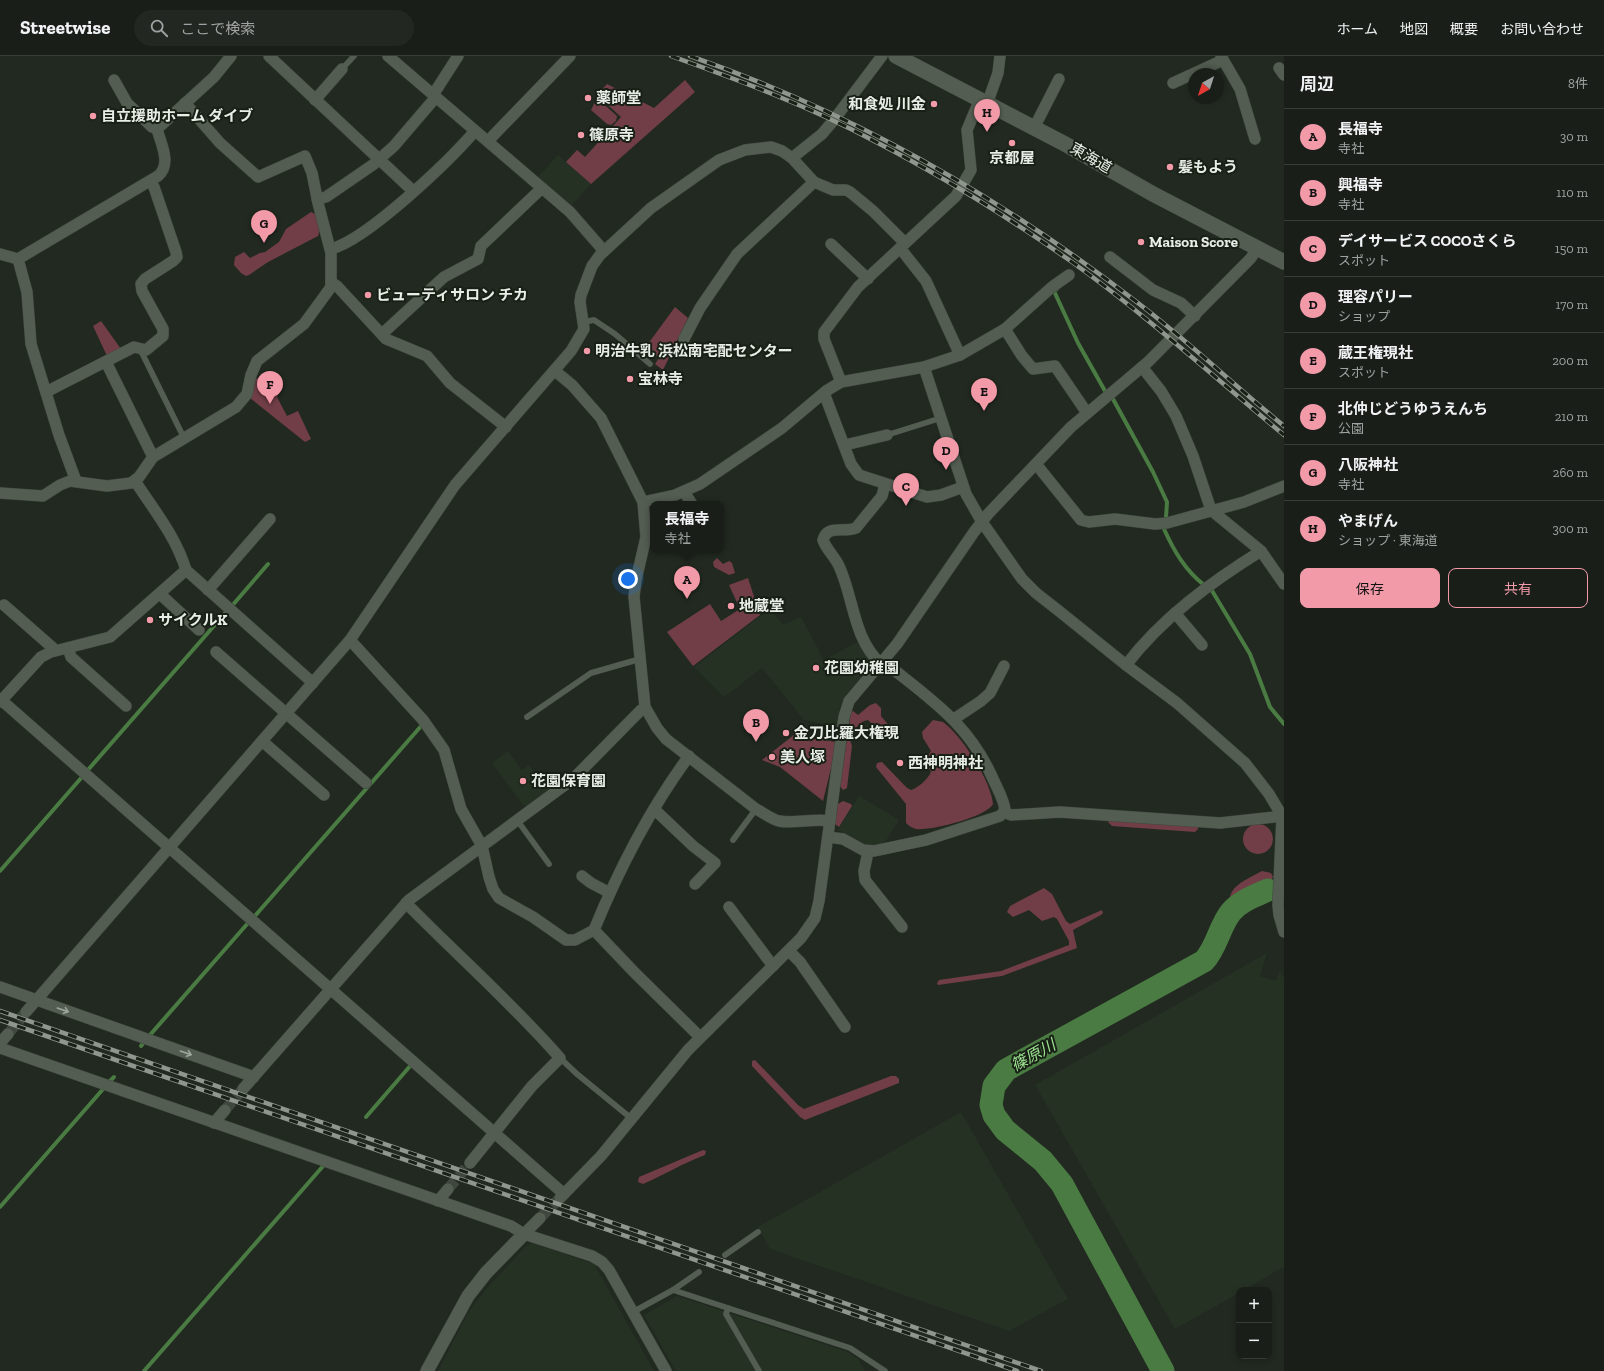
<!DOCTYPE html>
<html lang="ja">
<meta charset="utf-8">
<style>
:root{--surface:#191f18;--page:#222721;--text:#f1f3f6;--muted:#9fa2a2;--line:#373d37;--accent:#f39aa9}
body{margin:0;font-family:"Zilla Slab","Noto Sans JP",serif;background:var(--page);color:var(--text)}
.controls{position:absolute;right:12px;bottom:12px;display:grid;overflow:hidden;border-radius:8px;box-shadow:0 2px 6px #0003}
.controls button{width:36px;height:36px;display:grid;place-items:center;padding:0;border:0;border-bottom:1px solid var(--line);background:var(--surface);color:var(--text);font:20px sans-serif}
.compass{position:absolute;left:1188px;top:12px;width:36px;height:36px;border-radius:50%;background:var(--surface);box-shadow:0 2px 6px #0003;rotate:219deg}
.you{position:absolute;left:628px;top:523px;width:14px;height:14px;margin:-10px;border:3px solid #fff;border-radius:50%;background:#1a73e8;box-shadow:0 0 0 6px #1a73e833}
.badge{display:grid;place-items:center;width:26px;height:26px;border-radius:50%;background:var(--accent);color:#111;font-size:13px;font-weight:700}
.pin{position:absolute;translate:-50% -33px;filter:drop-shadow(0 1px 2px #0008)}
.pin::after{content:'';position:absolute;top:21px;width:14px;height:12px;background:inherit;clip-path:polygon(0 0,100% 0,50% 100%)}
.popup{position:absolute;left:650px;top:445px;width:74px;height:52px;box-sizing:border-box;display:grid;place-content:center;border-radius:8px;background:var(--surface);filter:drop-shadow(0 1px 3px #0005);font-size:13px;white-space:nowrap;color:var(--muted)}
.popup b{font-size:15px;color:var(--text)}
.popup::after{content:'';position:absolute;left:50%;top:100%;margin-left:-8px;border:8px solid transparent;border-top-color:var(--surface)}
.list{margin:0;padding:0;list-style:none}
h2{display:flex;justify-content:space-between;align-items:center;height:52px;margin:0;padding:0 16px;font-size:17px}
h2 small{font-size:13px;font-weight:400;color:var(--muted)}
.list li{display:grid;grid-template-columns:26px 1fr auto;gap:12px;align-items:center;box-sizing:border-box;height:56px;padding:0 16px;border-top:1px solid var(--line)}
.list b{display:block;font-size:15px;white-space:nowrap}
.list p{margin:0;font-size:13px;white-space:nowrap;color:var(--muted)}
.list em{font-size:13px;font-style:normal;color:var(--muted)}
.actions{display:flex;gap:8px;padding:12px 16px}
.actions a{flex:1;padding:9px 0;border:1px solid var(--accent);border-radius:8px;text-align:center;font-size:14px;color:var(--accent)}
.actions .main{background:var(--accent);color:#111}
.icon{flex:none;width:22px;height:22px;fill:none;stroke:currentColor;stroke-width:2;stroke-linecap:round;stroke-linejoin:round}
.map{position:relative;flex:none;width:1284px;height:1315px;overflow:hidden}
header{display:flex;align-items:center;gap:24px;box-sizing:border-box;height:56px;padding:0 20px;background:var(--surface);border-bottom:1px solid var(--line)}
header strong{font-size:19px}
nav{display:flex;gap:22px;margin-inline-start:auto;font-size:14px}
.search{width:280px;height:36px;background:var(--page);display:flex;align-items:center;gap:10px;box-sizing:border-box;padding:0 14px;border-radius:22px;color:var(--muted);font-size:15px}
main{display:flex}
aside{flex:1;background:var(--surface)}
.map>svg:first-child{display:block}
</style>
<header>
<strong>Streetwise</strong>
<div class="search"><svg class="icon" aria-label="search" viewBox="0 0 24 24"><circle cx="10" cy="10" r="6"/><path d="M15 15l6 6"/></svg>ここで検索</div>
<nav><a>ホーム</a><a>地図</a><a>概要</a><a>お問い合わせ</a></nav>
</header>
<main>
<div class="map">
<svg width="1284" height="1315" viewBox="0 0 1284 1315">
<rect width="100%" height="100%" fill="#212920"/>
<g fill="#253223">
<polygon points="558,99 591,128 570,151 537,122"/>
<polygon points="772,555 783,569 801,561 824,604 861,584 874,607 844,642 840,651 837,671 804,664 762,612 724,641 694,611 762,559"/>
<polygon points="508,695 522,714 529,709 549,736 526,753 492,707"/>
<polygon points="859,740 899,764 884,788 873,791 860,788 838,774"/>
<polygon points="1267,897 1260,920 1276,925 1280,914 1284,922 1284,1211 1243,1234 1239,1234 1239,1237 1175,1273 1035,1029"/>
<polygon points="961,1056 1068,1243 1009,1275 770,1193 758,1171"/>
<polygon points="532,1187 594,1208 654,1315 438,1315 469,1255 487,1232 525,1191"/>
<polygon points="677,1240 848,1296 858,1303 865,1315 676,1315 644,1259"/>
</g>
<g fill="#713e47">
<polygon points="685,24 695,36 591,128 566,106 577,94 585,101 621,61 597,39 607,28 654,52"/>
<polygon points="599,44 617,60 616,65 611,69 607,68 591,54 595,46"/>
<path d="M311 156 315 158C318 164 321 173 318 180L268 206 249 219 246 220 241 217 234 209 235 201 244 196 250 202 260 197 265 196 279 186 286 173Z"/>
<polygon points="675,251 688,262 663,314 655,308 659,302 645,292"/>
<polygon points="101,265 121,293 107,300 93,270"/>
<polygon points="270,320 279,336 277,341 287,360 298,355 311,383 305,386 250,342 254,323"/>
<polygon points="717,502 723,508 729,505 732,507 735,517 729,519 714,511 713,506"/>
<polygon points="748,522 760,559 693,610 667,576 710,548 721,565 740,553 729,529"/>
<path d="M876 647 881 652V660L891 672 892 678 889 681 883 679 868 664C859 665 853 675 850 684L852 690 847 732 843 734 840 730 851 656 853 655 858 659 870 649Z"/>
<path d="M933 664 943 666C962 680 991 725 993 748 987 761 930 775 916 773 912 772 909 770 906 767V748L876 711 877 707 882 706 907 732 911 734C918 732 928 723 931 716L925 704 931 695 923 682 922 676Z"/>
<polygon points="795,678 835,686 832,708 823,745 780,711 762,704"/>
<polygon points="843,745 851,748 852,750 839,771 835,768 838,748"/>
<polygon points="1110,764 1198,771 1198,773 1195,776 1112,770 1108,766"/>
<circle cx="1258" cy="783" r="15"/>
<path d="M1262 815 1271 817 1273 821 1271 825 1235 844H1230C1229 829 1252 821 1262 815Z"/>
<polygon points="1044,832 1052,838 1066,865 1070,868 1102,854 1103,857 1101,859 1073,874 1077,892 1002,920 938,929 937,927 939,924 1001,915 1069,889 1069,885 1057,863 1054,861 1042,865 1029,854 1013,861 1007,856 1010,850"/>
<polygon points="755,1004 798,1049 804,1053 891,1020 896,1020 899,1023 899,1027 805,1064 800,1061 752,1010 752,1005"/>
<path d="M703 1094 706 1095 705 1099C683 1107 664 1119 643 1128L638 1126 639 1121Z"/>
</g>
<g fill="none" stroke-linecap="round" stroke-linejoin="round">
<g stroke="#4a7b42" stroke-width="4">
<polyline points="1057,233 1054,235 1078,287 1105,335"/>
<polyline points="1113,343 1153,416 1167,446 1166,462"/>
<path d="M1164 473C1174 495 1185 514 1204 529"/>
<polyline points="1211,533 1250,598 1270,651 1284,668"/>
<polyline points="231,551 268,508"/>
<polyline points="87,715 227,555"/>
<polyline points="0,815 82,721"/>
<polyline points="254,861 422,669"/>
<polyline points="150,979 248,867"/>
<polyline points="141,990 144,986"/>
<polyline points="109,1026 114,1021"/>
<polyline points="366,1061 411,1009"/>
<polyline points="0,1151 104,1032"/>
<polyline points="144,1315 324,1109"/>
</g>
<path stroke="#4a7b42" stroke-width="23" d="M1163 1315 1062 1128 1043 1105 1005 1074 994 1059 991 1049 994 1030 1006 1014 1204 905C1217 891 1219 871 1231 856 1240 845 1255 840 1268 834"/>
<g stroke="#3f473e" stroke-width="11" stroke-dasharray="11 5.5" stroke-linecap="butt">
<polyline points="8,978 26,956"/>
<polyline points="225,1054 243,1033"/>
<polyline points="448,1133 470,1107"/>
<polyline points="540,1162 560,1142"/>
</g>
<defs>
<g id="service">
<polyline points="342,13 354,0"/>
<polyline points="584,266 594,264 615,278 650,308"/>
<polyline points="140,293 184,382"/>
<polyline points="887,379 941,362"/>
<polyline points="527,661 591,617 640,603"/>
<polyline points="517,764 549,808"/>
<polyline points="733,784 756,753"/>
<polyline points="560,1002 577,1018 632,1063"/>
<polyline points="725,1199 758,1176"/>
<polyline points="673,1234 850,1292 885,1315"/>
<polyline points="728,1252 726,1258 759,1315"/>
<polyline points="633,1256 673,1234 699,1216"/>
</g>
<g id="minor">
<polyline points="269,0 413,135"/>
<polyline points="388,0 570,156 604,195"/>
<polyline points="1221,0 1240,33 1255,83"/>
<polyline points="1279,12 1284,19"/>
<polyline points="114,24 127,47 152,71 157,73"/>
<polyline points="1173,27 1223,4"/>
<polyline points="433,39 458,0"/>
<polyline points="315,44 342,13"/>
<polyline points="987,48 998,17 1000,0"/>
<polyline points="1034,72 1059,23"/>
<polyline points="488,85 570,0"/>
<polyline points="792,102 822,78 833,65 882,0"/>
<polyline points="317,143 326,141 374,108 394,90 436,41"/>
<polyline points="831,188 868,223"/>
<polyline points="900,192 926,225 960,299"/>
<path d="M331 193C368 183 449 105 475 75"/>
<path d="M0 198 18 203 158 120C172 108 161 88 157 73L214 21 231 0"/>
<polyline points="1110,201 1153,234 1181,247 1195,260"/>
<polyline points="18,203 27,236 31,288 59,379 76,425"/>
<polyline points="331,226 337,230 386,283 427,300 450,327 506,371"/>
<polyline points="1005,273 1022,300 1033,313 1055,310 1087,357"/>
<polyline points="382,278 444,221 478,203 481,190 542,132"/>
<polyline points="684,283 700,252 737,198 814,126"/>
<polyline points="106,306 153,401"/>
<polyline points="924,311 966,438 982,466 1022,523 1036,537 1059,555 1126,609 1177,647 1245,707 1269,738 1282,760 1278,849 1279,859 1284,876"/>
<polyline points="1142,311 1161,335 1176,360 1193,400 1211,454 1261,495 1284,528"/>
<path d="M555 315 572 329 601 362 643 446 646 481 636 524 634 541 645 651 657 672 666 683 756 753C764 757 771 763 779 765 795 768 813 762 830 765"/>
<polyline points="841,326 824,283 824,276 858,231 956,140 971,114 967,74 980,43"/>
<polyline points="46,336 134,291 146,294 163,280 163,273 142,235 141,228 145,223 173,205 177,201 176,196 154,131 150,125"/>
<polyline points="824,337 851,408 859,419 927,441 941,439 963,431"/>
<polyline points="845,389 887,379"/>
<polyline points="1036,408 1081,464 1089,466 1115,463 1155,468 1167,467 1244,446 1284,430"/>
<polyline points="684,436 692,448"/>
<polyline points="0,437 43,440 60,429 70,425 107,430 131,427 139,421 153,401 236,351 247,338 251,319 257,305 304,268 331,231 331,197 318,147 312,117 305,100 258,121 220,87 185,47"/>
<polyline points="643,446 675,439 700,428 782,372 826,335 841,326 924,311 960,299 1005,273 1052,231 1069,219"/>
<polyline points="186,514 313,627"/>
<polyline points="208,534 270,463"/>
<polyline points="160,538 199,574"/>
<polyline points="4,549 53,592 54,595"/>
<polyline points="1175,557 1202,589"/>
<polyline points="350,584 423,664 444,694 461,753 482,790 489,821 493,833 499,842 533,861 566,884 575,884 594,874"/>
<polyline points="68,592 71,601 126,650"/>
<polyline points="216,596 366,727"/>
<path d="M881 608C853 583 854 542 839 510 835 501 826 493 823 484 827 468 845 477 856 472L882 440 885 428"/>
<path d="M1126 609C1162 562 1211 526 1261 495"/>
<polyline points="0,643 564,1138"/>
<path d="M0 646 41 601 51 596 110 581 186 514C176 481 154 454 135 425"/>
<polyline points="954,663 981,645 990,637 1004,610"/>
<polyline points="262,685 324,739"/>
<path d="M689 700C650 753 619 813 594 874L634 916 700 981"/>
<polyline points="654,753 693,790 715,807 695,828"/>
<polyline points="1004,756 1011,759 1060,756 1220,767 1284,760"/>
<path d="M828 781 843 783 863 794 874 795 926 784 1000 760 1005 754C1004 744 998 734 994 725 969 667 931 644 883 605"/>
<polyline points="868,796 864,815 865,824 902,871"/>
<polyline points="582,820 591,827 610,837"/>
<path d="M406 847C457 899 512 947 560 1002L532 1030 470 1107"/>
<polyline points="729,851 773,910"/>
<polyline points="789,895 800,906 845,971"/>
<polyline points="0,931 254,1021"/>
<polyline points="26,956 350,584 455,429 571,295 584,273 580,246 581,239 592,210 600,199 651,152 719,104 745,94 771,91 782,95 792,102 814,126 833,134 846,134 850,136 873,155 905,187"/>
<polyline points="0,987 8,978"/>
<polyline points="0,992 511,1170 524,1178 592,1200 602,1206 609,1214 666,1315"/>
<polyline points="243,1033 409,844 573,723 641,654 645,652"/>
<polyline points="214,1067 225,1054"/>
<polyline points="560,1142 601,1100 688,994 801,882 815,862 819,845 844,661 849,645 897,588 974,476 988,458 1071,371 1148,306 1251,202 1257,192"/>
<polyline points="438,1145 448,1133"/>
<polyline points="524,1178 540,1162"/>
</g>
<polyline id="tertiary" points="427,1315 468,1240 486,1217 524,1178"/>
<polyline id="secondary" points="896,0 1065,88 1153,138 1284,206"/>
</defs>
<use href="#service" stroke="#3f473e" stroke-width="6"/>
<use href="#minor" stroke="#3f473e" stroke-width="12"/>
<use href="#tertiary" stroke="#3f473e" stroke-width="14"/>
<use href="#secondary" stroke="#3f473e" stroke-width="16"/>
<use href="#service" stroke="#545d52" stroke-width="5.5"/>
<use href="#minor" stroke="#545d52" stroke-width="11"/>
<use href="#tertiary" stroke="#545d52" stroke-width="13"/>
<use href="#secondary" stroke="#545d52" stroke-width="15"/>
<defs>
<g id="rail">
<path d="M671 0C741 25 811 51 876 86 944 121 1009 162 1072 206 1146 259 1214 321 1284 379"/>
<path d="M690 0C852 56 1002 142 1138 247 1188 285 1235 330 1284 370"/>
<polyline points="0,955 1041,1315"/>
<polyline points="0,964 1017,1315"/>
</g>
</defs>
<use href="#rail" stroke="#8f968e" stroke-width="4.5"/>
<use href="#rail" stroke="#182016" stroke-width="3" stroke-dasharray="9" stroke-linecap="butt"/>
</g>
<defs><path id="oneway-shaft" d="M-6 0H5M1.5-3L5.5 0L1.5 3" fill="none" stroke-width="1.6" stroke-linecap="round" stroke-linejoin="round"/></defs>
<g stroke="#9ea69c">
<use href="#oneway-shaft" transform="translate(63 954) rotate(19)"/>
<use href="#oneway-shaft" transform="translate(186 997) rotate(19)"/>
</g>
<g fill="#f39aa9" stroke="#182016" stroke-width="1.5">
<circle cx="588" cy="42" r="4"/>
<circle cx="934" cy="48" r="4"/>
<circle cx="93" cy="60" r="4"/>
<circle cx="581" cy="79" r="4"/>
<circle cx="1012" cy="87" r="4"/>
<circle cx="1170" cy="111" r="4"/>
<circle cx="1141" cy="186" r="4"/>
<circle cx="368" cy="239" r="4"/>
<circle cx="587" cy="295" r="4"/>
<circle cx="630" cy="323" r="4"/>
<circle cx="731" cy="550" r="4"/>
<circle cx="150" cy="564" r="4"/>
<circle cx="816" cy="612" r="4"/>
<circle cx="786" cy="677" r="4"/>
<circle cx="772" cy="701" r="4"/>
<circle cx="900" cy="707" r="4"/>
<circle cx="523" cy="725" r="4"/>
</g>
<g text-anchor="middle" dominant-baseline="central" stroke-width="4" stroke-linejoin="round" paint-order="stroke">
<g font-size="15" font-weight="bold" fill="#e8eee7" stroke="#182016" text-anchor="start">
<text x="596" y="42">薬師堂</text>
<text x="926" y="48" text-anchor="end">和食処 川金</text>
<text x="101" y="60">自立援助ホーム ダイブ</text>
<text x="589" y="79">篠原寺</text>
<text x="1012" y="102" text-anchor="middle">京都屋</text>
<text x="1178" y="111">髪もよう</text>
<text x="1149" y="186">Maison Score</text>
<text x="376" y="239">ビューティサロン チカ</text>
<text x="595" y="295">明治牛乳 浜松南宅配センター</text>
<text x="638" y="323">宝林寺</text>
<text x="739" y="550">地蔵堂</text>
<text x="158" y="564">サイクルK</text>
<text x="824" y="612">花園幼稚園</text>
<text x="794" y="677">金刀比羅大権現</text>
<text x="780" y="701">美人塚</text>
<text x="908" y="707">西神明神社</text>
<text x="531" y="725">花園保育園</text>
</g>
<g font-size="15" fill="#e8eee7" stroke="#182016">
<text transform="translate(1091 102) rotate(30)">東海道</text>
</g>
<g font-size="16" font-style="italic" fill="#9ce190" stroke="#182016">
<text transform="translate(1033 999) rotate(-29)">篠原川</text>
</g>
</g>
</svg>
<div class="controls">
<button>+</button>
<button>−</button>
</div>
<svg class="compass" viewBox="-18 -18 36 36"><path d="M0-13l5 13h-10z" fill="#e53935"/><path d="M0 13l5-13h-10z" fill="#9fa2a2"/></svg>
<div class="you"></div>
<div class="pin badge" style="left:687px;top:543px">A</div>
<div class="popup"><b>長福寺</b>寺社</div>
<div class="pin badge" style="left:756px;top:686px">B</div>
<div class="pin badge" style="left:906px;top:450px">C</div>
<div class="pin badge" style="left:946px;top:414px">D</div>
<div class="pin badge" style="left:984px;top:355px">E</div>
<div class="pin badge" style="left:270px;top:348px">F</div>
<div class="pin badge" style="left:264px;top:187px">G</div>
<div class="pin badge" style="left:987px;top:76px">H</div>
</div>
<aside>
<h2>周辺<small>8件</small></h2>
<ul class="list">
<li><span class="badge">A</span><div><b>長福寺</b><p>寺社</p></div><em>30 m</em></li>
<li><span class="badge">B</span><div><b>興福寺</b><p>寺社</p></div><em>110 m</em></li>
<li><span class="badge">C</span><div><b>デイサービス COCOさくら</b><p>スポット</p></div><em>150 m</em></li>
<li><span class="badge">D</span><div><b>理容パリー</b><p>ショップ</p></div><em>170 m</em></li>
<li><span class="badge">E</span><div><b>蔵王権現社</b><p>スポット</p></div><em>200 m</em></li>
<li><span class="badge">F</span><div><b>北仲じどうゆうえんち</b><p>公園</p></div><em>210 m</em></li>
<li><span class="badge">G</span><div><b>八阪神社</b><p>寺社</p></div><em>260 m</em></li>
<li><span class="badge">H</span><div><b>やまげん</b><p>ショップ · 東海道</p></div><em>300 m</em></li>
</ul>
<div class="actions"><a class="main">保存</a><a>共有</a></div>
</aside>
</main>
